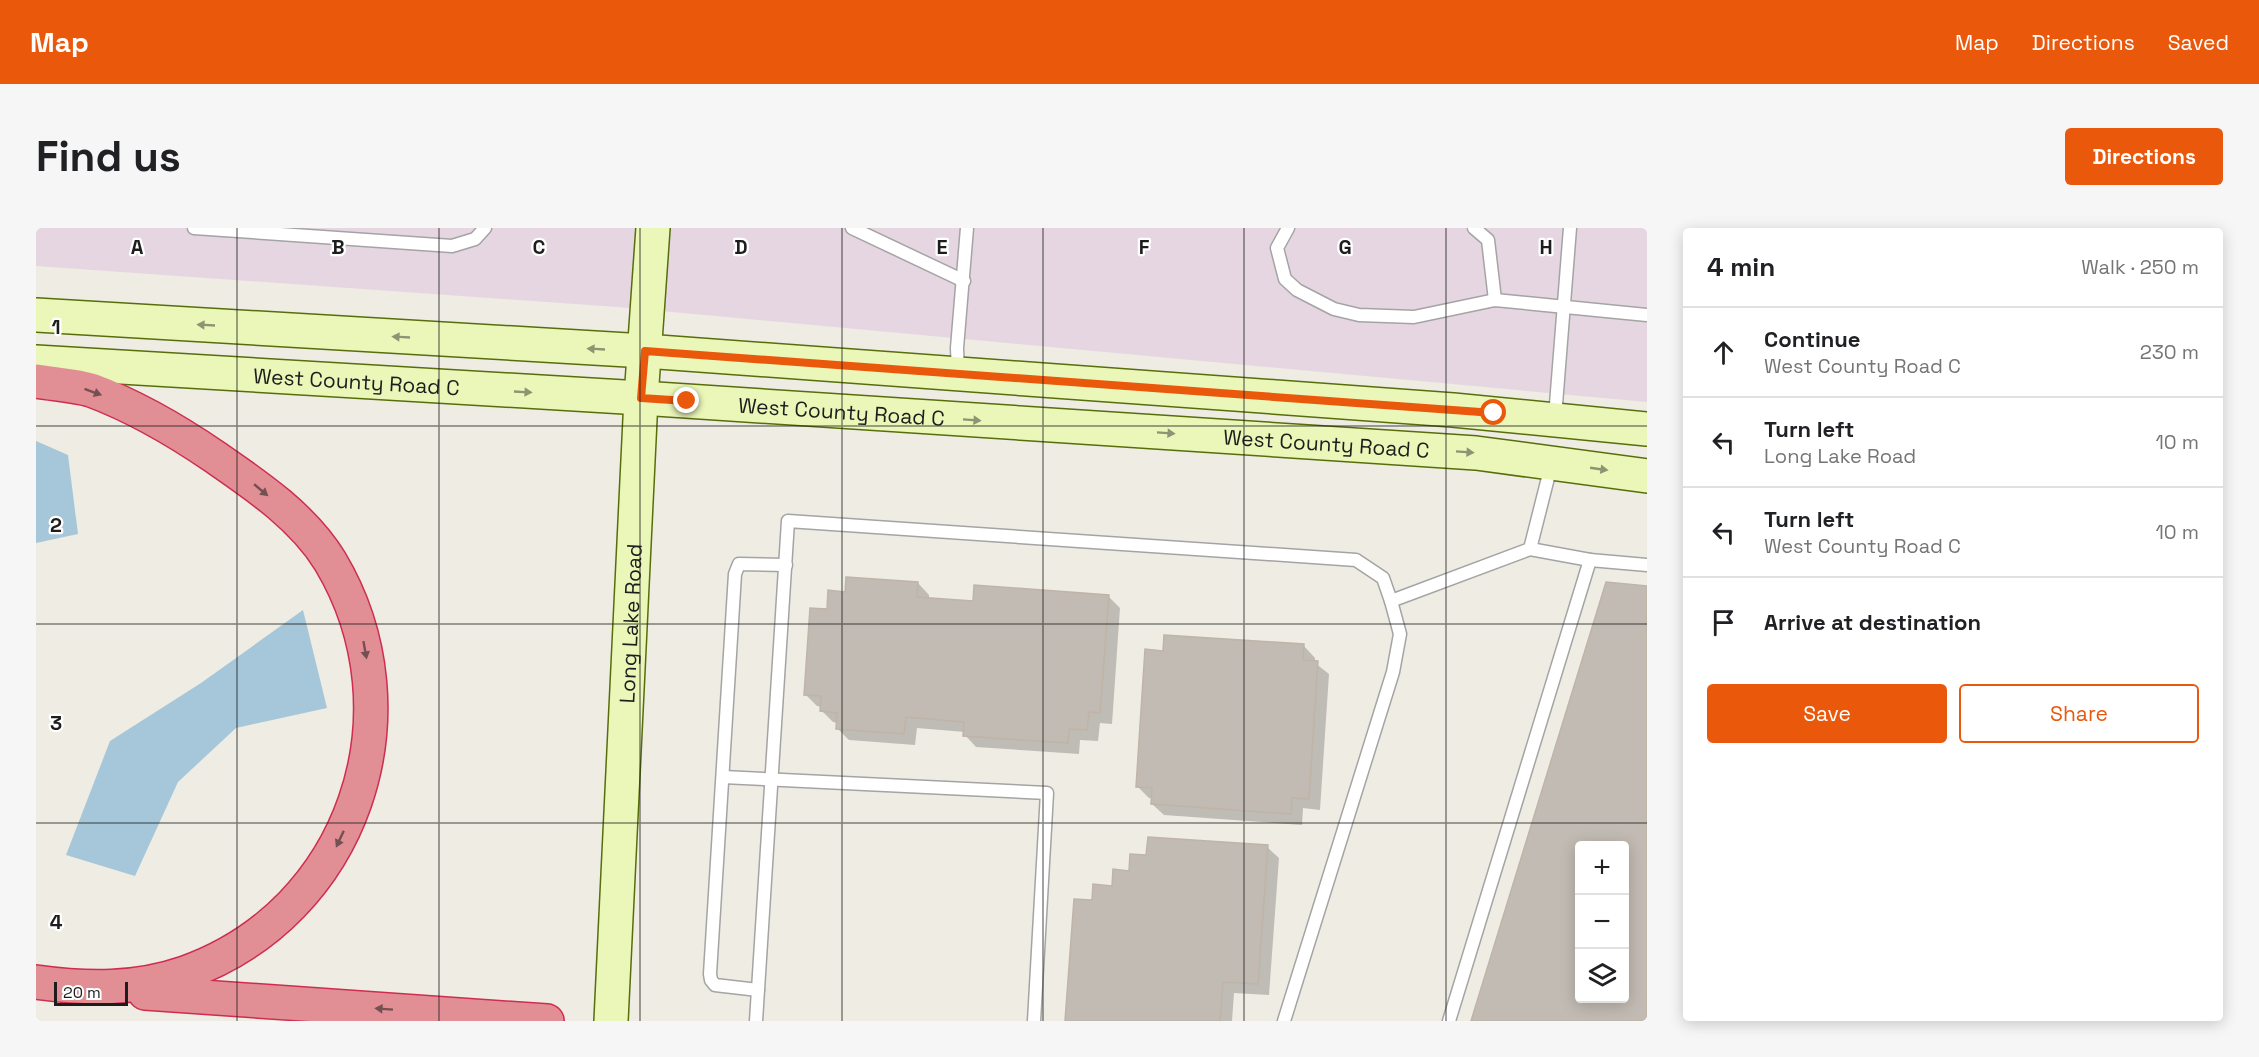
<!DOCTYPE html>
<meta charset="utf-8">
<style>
:root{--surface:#fff;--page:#f6f6f6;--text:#202124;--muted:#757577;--line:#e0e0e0;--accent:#ea580c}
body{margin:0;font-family:"Space Grotesk",sans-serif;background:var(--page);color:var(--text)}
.controls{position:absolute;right:18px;bottom:18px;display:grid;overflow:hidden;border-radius:6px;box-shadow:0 3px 15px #0003}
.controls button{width:54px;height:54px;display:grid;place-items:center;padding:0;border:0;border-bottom:2px solid var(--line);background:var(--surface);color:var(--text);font:30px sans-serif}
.scale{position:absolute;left:18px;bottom:15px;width:74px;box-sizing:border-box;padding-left:6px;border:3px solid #1d1d1d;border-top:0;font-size:16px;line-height:21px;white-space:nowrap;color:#1d1d1d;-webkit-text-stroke:4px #fff;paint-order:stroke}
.stop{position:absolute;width:18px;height:18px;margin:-14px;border:4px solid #ea580c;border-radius:50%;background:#fff}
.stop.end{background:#ea580c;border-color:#fff;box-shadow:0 2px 6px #0008}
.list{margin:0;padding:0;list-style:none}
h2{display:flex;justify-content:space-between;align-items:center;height:78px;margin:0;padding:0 24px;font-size:26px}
h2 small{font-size:20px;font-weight:400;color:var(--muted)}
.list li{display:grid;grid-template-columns:39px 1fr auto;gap:18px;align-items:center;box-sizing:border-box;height:90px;padding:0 24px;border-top:2px solid var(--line)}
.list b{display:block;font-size:22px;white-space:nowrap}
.list p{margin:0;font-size:20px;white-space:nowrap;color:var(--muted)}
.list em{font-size:20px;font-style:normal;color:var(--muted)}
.actions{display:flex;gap:12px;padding:18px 24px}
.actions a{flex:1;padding:14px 0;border:2px solid var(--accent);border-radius:6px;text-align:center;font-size:21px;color:var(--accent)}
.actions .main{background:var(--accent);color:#fff}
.icon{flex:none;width:33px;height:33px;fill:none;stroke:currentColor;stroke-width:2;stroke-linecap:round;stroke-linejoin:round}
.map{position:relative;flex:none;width:1611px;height:793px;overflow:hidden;border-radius:6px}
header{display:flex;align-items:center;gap:36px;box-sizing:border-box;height:84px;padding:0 30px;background:var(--accent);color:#fff}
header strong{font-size:28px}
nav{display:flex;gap:33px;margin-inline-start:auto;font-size:21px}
.intro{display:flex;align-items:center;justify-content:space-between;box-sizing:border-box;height:144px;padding:0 36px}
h1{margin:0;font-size:42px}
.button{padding:15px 27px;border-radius:6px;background:var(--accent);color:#fff;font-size:21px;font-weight:700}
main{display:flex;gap:36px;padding:0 36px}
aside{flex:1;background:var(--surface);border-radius:6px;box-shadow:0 3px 15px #0003}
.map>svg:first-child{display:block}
</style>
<header>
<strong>Map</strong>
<nav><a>Map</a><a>Directions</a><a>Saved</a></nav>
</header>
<div class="intro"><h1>Find us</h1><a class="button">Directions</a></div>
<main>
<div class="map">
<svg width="1611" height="793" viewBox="0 0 1611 793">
<rect width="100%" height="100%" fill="#eeece3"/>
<polygon fill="#e6d6e1" points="0,0 1611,0 1611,174 582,79 0,38"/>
<g fill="#a6c7d9">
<polygon points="0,213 32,227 42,306 0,315"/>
<polygon points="267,382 291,480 200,500 142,554 99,648 30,627 74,513 165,455"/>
</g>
<g fill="#0003">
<polygon points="882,355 893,367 893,372 938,375 1072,368 1084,380 1076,496 1064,495 1062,513 1044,512 1043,526 940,519 929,507 929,504 881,500 879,517 813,512 802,501 802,495 797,494 786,483 786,479 781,478 770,467 793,382 811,365"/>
<polygon points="1268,418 1279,430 1279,435 1293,446 1284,582 1267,580 1266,597 1128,587 1116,576 1116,570 1113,570 1101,558 1128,424"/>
<polygon points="1231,619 1243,630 1233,767 1198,765 1196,793 1031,793 1057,674 1112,629"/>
</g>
<g fill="#c2bbb3" stroke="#bfb4a7" stroke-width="1.5" fill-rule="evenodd">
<polygon points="810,349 882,354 881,369 937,373 938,357 1073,367 1064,485 1053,484 1051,502 1033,501 1032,515 927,508 928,494 870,489 868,506 800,501 801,485 784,483 785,468 768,467 774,380 791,381 792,362 809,364"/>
<path d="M1570 354 1611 358V793H1435ZM1544 618H1588V770H1544Z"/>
<polygon points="1128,407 1268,416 1267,432 1282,433 1273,571 1256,570 1255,586 1115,576 1116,560 1100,559 1109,421 1127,423"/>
<polygon points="1112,609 1232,617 1222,756 1187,754 1184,793 1029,793 1038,671 1056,672 1057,656 1076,658 1077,641 1093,643 1094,626 1110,627"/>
</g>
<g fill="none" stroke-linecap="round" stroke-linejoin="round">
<defs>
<g id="lane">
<polyline points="158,0 416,18 439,11 449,0"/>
<polyline points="816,0 928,53"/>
<polyline points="1252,0 1241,20 1249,51 1261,62 1298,81 1323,87 1378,89 1459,72 1611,87"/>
<polyline points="1438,0 1452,12 1459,72"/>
<polyline points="922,145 921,120 931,0"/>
<polyline points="1519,189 1534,0"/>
<polyline points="1494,321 1554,332"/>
<polyline points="1355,373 1494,321 1515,238"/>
<polyline points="687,549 1011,565 998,793"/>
<polyline points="722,762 679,757 675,752 674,746 699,346 703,336 750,337"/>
<polyline points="720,793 752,293 1320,332 1347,350 1355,373 1364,406 1357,444 1248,793"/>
<polyline points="1413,793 1554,332 1611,337"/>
</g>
<g id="secondary">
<polyline points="0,87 609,123 1417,182 1611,201"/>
<path id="s1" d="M0 134 605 170 1440 225 1611 248"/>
<path id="s2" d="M575 793 605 170 617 0"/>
</g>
<g id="highway">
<path d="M0 153C18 156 38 157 55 162 98 178 141 203 179 229 221 258 267 289 294 333 385 485 318 685 149 745 100 762 51 761 0 754"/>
<polyline points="109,765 511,793"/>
</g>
</defs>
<use href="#lane" stroke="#a4a4a4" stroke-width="15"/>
<use href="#secondary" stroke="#576e0a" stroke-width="36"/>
<use href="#highway" stroke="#cf2d50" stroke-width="36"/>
<use href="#lane" stroke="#fff" stroke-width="12"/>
<use href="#secondary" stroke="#ebf6b9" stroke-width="33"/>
<use href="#highway" stroke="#e18f94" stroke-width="33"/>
</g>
<defs><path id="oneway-solid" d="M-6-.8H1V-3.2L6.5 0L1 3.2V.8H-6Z" transform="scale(1.5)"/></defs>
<g fill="#8e9473">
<use href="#oneway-solid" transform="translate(170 97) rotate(-177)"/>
<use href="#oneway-solid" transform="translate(365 109) rotate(-177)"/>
<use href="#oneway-solid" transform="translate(560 121) rotate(-177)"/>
<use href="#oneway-solid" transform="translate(487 164) rotate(3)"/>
<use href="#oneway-solid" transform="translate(936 192) rotate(4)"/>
<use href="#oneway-solid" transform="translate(1130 205) rotate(4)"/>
<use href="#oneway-solid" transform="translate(1429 224) rotate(4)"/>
<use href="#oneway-solid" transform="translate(1563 241) rotate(8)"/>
</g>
<g fill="#755053">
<use href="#oneway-solid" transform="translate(57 164) rotate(20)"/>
<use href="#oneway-solid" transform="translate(225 262) rotate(40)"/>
<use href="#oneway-solid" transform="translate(329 422) rotate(80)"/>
<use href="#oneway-solid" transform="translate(304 611) rotate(115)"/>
<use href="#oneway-solid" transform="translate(348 781) rotate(-176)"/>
</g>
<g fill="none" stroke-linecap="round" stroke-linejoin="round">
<polyline stroke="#ea580c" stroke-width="8" points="651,173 605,170 609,123 1458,185"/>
</g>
<path fill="none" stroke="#1d1d1d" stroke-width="1.5" stroke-opacity="0.55" d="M201 0V793M403 0V793M604 0V793M806 0V793M1007 0V793M1208 0V793M1410 0V793M0 198H1611M0 396H1611M0 595H1611"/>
<g text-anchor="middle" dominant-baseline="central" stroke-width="4.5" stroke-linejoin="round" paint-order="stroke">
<g font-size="21" fill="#1d1d1d" stroke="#fff">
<text stroke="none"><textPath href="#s1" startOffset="321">West County Road C</textPath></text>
<text stroke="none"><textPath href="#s1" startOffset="807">West County Road C</textPath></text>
<text stroke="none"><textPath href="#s1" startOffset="1293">West County Road C</textPath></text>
<text stroke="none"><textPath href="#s2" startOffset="398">Long Lake Road</textPath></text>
</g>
</g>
<g font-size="20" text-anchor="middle" font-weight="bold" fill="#1d1d1d" stroke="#fff" stroke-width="4.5" stroke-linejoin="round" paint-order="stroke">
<text x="101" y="26">A</text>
<text x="302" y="26">B</text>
<text x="503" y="26">C</text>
<text x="705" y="26">D</text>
<text x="906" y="26">E</text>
<text x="1108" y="26">F</text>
<text x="1309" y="26">G</text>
<text x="1510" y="26">H</text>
<text x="20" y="106">1</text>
<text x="20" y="304">2</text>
<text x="20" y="502">3</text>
<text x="20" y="701">4</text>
</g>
</svg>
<div class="controls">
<button>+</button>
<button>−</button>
<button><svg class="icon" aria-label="layers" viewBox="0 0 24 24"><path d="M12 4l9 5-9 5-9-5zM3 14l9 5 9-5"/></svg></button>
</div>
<div class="scale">20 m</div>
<div class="stop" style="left:1458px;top:185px"></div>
<div class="stop end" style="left:651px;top:173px"></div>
</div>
<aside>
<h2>4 min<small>Walk · 250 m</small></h2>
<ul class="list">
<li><svg class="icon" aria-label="ahead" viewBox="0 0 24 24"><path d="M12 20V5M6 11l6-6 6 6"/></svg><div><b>Continue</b><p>West County Road C</p></div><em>230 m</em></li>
<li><svg class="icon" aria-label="left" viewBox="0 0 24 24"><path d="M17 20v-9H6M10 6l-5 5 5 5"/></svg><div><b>Turn left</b><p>Long Lake Road</p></div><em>10 m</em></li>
<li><svg class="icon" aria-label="left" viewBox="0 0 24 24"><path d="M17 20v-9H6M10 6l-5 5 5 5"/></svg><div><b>Turn left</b><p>West County Road C</p></div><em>10 m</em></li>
<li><svg class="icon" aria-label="arrive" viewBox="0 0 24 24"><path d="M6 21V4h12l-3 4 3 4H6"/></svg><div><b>Arrive at destination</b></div></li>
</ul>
<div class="actions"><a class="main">Save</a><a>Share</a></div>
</aside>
</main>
